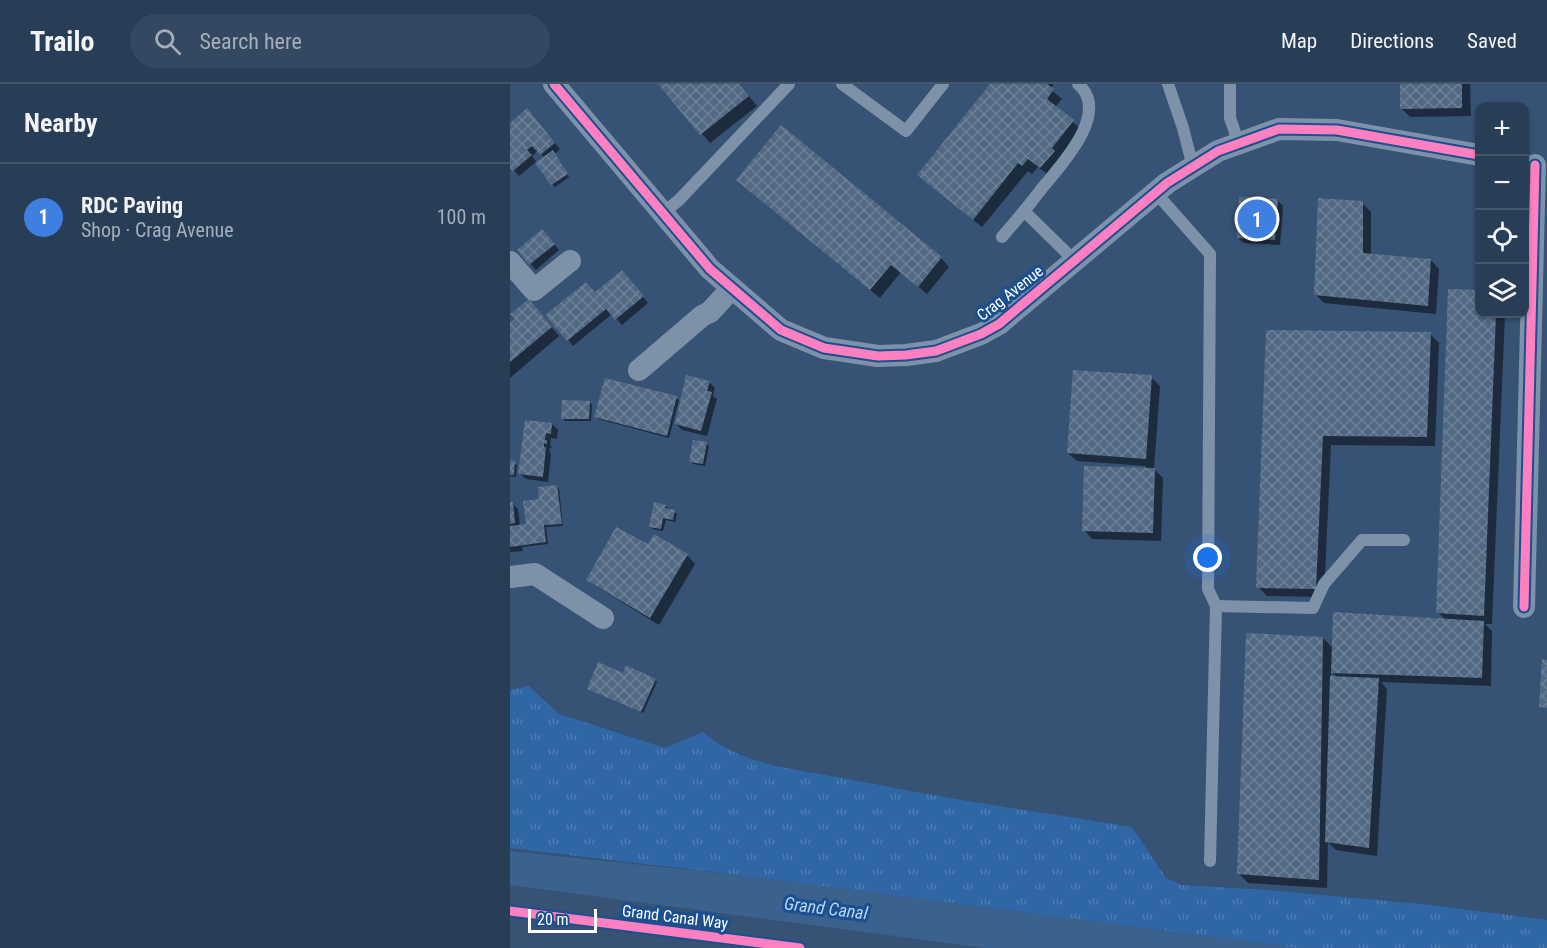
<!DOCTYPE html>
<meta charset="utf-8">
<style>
:root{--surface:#283e57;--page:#344961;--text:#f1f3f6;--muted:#a5aeba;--line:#44576d;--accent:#e797bd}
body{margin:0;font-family:"Roboto Condensed",sans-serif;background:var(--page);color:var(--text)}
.controls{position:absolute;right:18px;top:18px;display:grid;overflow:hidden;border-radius:12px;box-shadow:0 2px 4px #0004}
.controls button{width:54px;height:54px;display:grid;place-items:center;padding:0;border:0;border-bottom:2px solid var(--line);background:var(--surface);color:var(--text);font:30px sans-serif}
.scale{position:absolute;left:18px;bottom:15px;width:69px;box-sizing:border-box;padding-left:6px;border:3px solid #fff;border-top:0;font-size:16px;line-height:21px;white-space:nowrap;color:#fff;-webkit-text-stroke:4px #1b4f8f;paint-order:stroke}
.you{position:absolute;left:698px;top:474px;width:21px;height:21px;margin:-15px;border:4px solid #fff;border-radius:50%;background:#1a73e8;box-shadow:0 0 0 9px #1a73e833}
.badge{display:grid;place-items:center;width:39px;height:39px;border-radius:50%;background:var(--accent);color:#fff;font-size:20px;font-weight:700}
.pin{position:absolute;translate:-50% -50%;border:3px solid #fff;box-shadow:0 2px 6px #0006}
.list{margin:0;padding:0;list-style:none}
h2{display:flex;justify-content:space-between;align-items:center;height:78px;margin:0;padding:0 24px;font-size:26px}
h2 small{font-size:20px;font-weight:400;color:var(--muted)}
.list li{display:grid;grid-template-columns:39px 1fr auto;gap:18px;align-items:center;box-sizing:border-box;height:108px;padding:0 24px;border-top:2px solid var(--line)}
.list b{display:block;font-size:22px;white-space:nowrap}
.list p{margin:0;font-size:20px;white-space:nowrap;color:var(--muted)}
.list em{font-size:20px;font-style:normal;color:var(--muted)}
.icon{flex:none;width:33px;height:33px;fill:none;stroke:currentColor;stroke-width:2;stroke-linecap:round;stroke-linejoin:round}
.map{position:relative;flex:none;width:1037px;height:864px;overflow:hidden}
header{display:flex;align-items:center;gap:36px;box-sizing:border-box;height:84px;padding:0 30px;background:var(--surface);border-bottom:2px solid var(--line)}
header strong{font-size:28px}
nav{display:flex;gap:33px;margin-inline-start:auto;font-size:21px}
.search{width:420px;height:54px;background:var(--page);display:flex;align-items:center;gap:15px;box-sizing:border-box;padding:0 21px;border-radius:33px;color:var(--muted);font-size:22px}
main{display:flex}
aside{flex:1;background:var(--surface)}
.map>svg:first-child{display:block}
</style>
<header>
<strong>Trailo</strong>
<div class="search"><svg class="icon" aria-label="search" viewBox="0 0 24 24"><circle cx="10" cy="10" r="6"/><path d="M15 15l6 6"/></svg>Search here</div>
<nav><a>Map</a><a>Directions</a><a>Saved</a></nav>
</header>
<main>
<aside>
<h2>Nearby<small></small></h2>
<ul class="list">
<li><span class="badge" style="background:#3f7fe0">1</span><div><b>RDC Paving</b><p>Shop · Crag Avenue</p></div><em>100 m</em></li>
</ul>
</aside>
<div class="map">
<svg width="1037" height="864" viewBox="0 0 1037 864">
<defs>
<pattern id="grass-tufts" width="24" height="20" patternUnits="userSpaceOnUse" patternTransform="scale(1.5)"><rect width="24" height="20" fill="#2f66a5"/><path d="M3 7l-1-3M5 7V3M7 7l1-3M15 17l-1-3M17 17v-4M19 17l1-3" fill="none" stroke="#4e7db2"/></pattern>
<pattern id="building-cross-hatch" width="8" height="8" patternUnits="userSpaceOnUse" patternTransform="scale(1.5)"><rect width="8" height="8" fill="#526984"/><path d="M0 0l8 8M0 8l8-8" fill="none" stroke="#6c8096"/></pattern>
</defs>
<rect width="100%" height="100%" fill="#365274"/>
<path fill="url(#grass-tufts)" d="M19 602 49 630 155 664 193 648C232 683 293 686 343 696 435 715 529 728 622 743L656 794 672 801 757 806 921 821 1037 836V864H786L227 791 0 764V606Z"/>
<polygon fill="#3b618d" points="0,767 227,791 786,864 475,864 0,801"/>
<g fill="#0007" fill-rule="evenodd">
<polygon points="150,0 229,0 247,22 200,59"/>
<polygon points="482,0 544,0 540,5 552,15 545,23 572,46 540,92 528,83 522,90 518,87 472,143 418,99"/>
<polygon points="891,0 960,0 961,32 900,33 891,24"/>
<path d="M22 32 50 65 45 70 59 93 45 103 26 78 9 92 0 82V40ZM28 67 35 74 27 79 22 72Z"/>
<polygon points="237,104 431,174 439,183 417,210 391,188 370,214"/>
<polygon points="767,116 773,122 770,161 734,159 728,154"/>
<polygon points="852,119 861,128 861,172 921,176 929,185 926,230 814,219 806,211"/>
<polygon points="38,153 49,166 26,186 9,166"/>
<polygon points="117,193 138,219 112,241 102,230 63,262 58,256 85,210"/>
<path d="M939 206 969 208V230H995L982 540H975L982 547 981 602 871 598 877 605 867 772 826 766 818 758 817 804 738 799 729 790 813 554 823 564 936 536 928 528ZM821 587 828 594H821Z"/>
<polygon points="27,226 49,252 0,294 0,241"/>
<polygon points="757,247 920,250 929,259 925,362 821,361 814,513 757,512 748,503"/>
<polygon points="641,293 650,302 644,385 653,394 651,457 582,455 574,446 636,385 636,382 567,377 558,369"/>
<polygon points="199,298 205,304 203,312 207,315 197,352 172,346 166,340"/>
<polygon points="166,314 169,316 159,354 88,335 86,333"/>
<polygon points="79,318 82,321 81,337 55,337 53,334"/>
<polygon points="16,338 42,340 48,346 47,355 41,354 40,361 42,363 39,365 41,370 38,398 16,395 10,390"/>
<polygon points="196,360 199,362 195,382 183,380 181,377"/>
<polygon points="0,378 7,381 6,393 0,392"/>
<polygon points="47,403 49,405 53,442 36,443 38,460 12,463 13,467 0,468 0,420 2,419 8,425 10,442 17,441 31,416"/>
<polygon points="155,422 167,430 165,438 156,436 153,447 143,445 140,442"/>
<polygon points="137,461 177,471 185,480 149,541 84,501 78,496"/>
<polygon points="145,596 147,598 133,629 79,604"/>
</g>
<g fill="url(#building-cross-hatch)">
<polygon points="148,0 229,0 239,12 190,51"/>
<polygon points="480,0 537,0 544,5 537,15 564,36 542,64 545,67 530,84 518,75 512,82 508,79 463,136 407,91"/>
<polygon points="890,0 952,0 952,24 890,25"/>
<polygon points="17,24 45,59 30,71 22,62 17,66 22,71 3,87 0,84 0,39"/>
<polygon points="271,41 432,173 408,203 381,181 360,206 226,96"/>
<polygon points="43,66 58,90 41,101 25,79"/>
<polygon points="729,113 768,115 765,156 727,154"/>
<polygon points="808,114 853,117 853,169 921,175 918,222 804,211"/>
<polygon points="32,145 45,160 19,181 7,166"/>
<polygon points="112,186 134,212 105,236 96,225 57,257 35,231 76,198 85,208"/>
<polygon points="938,205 969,206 969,230 986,230 974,532 926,529"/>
<polygon points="19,215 42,243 0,278 0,239 5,235 0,230"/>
<polygon points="756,246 921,248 917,353 813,352 806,505 746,504"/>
<polygon points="563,286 642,291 636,375 557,369"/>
<polygon points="176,291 200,297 197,307 202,308 191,347 165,340"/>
<polygon points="95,294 167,312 157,352 84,333"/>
<polygon points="52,316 80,317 79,335 51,335"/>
<polygon points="15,336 42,339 41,350 36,349 35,356 37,356 37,360 34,359 34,363 36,363 33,393 8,390"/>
<polygon points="183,356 197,358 193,380 179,378"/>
<polygon points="0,376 5,377 4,391 0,391"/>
<polygon points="574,382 645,384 643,449 572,447"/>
<polygon points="47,401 52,440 34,441 36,458 0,463 0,442 16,440 13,417 29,415 28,403"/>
<polygon points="0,418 3,418 5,439 0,440"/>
<polygon points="144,418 156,421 155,424 165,426 163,436 153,434 151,445 139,443"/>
<polygon points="106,443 138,460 144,450 178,470 140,534 76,496"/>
<polygon points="823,528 974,537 972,594 821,589"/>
<polygon points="736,549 813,553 809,796 727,790"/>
<polygon points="1032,575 1037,576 1037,624 1029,623"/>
<polygon points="88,578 113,589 116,581 146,595 131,628 77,605"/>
<polygon points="820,592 869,594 859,764 815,758"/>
</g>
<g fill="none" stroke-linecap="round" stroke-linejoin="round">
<g stroke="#7d92a8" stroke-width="12">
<polyline points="332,0 396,47 433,0"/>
<polyline points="658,0 673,44 683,83"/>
<polyline points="720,0 720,34 729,60"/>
<polyline points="646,109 700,170 698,505 706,522 700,777"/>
<polyline points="514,127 564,176"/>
<polyline points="152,130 169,116 279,0"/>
<path d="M492 153C506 137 520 120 533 103 552 80 601 28 568 0"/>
<polyline points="706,522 803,524 814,500 852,456 894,456"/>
</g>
<g stroke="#7d92a8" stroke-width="22">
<polyline points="44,0 200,185 271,246 314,264 368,272 396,271 426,267 471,250 489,240 657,99 708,67 769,45 827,46 969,71"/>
<polyline points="0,178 24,206 60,177"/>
<polyline points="129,286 192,232 200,228 222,204"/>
<polyline points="0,493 25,490 93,534"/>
<polyline points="1014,523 1025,81"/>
</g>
<defs>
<g id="cycleway">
<polyline points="44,0 200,185 271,246 314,264 368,272 396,271 426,267 471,250 489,240 657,99 708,67 769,45 827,46 969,71"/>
<polyline points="1014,523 1025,81"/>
<polyline points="0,827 290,864"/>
</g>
</defs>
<use href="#cycleway" stroke="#1b4f8f" stroke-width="13"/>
<use href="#cycleway" stroke="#ff80c0" stroke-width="9"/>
</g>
<g text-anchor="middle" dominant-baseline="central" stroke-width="6" stroke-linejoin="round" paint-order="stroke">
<g font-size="16" fill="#fff" stroke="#1b4f8f">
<text transform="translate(500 209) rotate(-38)">Crag Avenue</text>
<text transform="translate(165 833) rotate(7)">Grand Canal Way</text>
</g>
<g font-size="18" font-style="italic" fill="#b5d3f5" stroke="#1b4f8f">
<text transform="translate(316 824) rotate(7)">Grand Canal</text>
</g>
</g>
</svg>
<div class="controls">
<button>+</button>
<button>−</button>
<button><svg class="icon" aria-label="locate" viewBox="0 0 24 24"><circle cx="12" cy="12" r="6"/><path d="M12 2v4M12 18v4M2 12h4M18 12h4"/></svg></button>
<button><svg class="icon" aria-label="layers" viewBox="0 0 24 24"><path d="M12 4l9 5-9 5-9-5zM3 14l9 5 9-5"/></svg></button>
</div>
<div class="scale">20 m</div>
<div class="you"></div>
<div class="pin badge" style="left:747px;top:135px;background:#3f7fe0">1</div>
</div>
</main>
